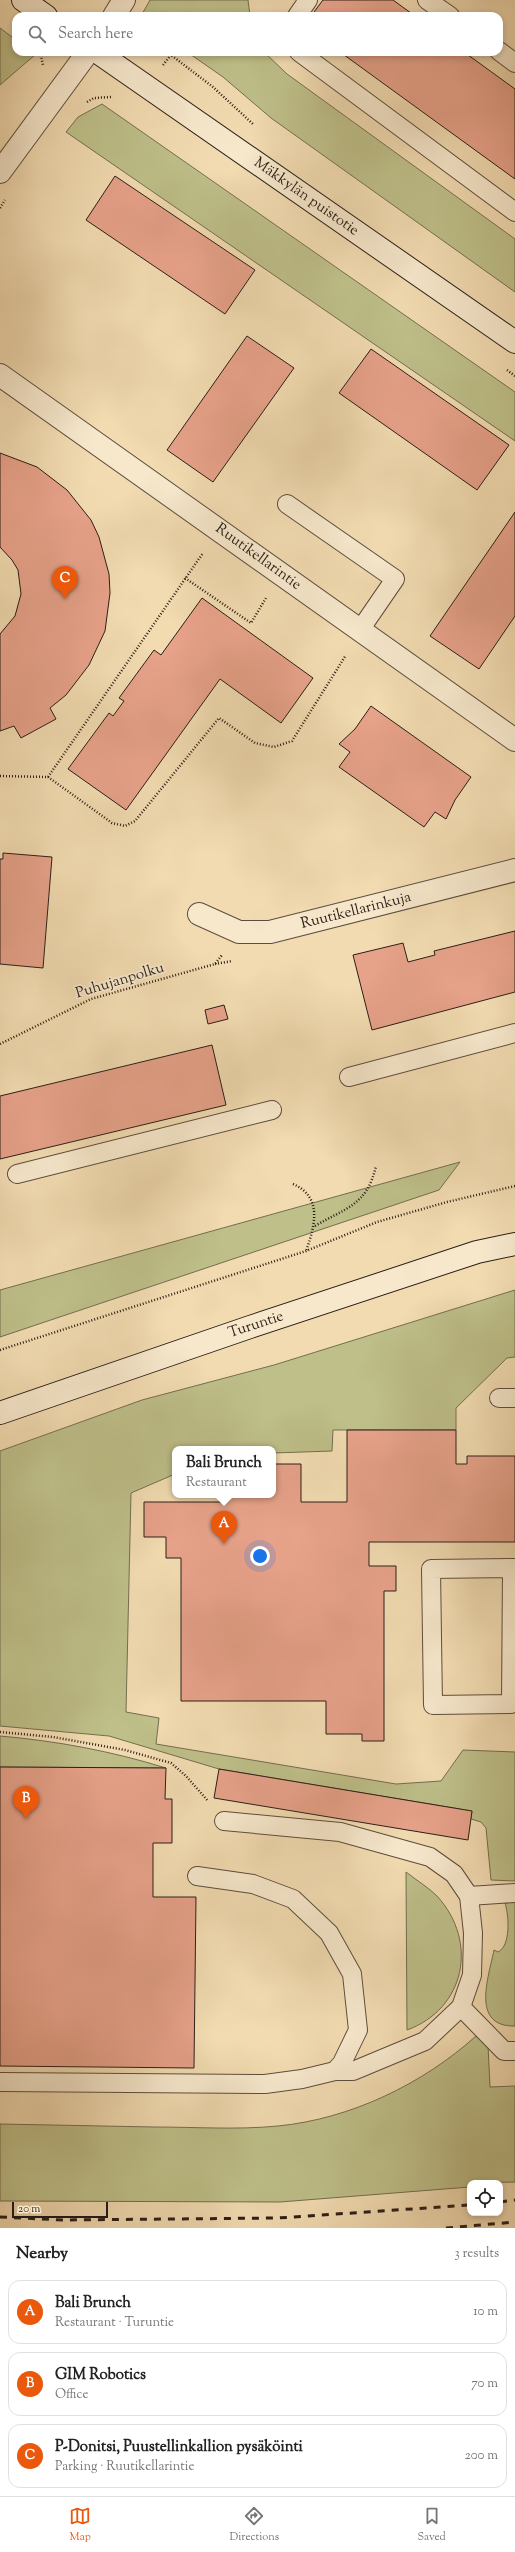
<!DOCTYPE html>
<meta charset="utf-8">
<style>
:root{--surface:#fff;--page:#f6f6f6;--text:#222;--muted:#767676;--line:#e0e0e0;--accent:#ea580c}
body{margin:0;font-family:"Sorts Mill Goudy",serif;background:var(--page);color:var(--text)}
.controls{position:absolute;right:12px;bottom:12px;display:grid;overflow:hidden;border-radius:8px;box-shadow:0 2px 6px #0003}
.controls button{width:36px;height:36px;display:grid;place-items:center;padding:0;border:0;border-bottom:1px solid var(--line);background:var(--surface);color:var(--text);font:20px sans-serif}
.scale{position:absolute;left:12px;bottom:10px;width:96px;box-sizing:border-box;padding-left:4px;border:2px solid #2b1e18;border-top:0;font-size:11px;line-height:14px;white-space:nowrap;color:#2b1e18;-webkit-text-stroke:3px #f7e8cc;paint-order:stroke}
.you{position:absolute;left:260px;top:1556px;width:14px;height:14px;margin:-10px;border:3px solid #fff;border-radius:50%;background:#1a73e8;box-shadow:0 0 0 6px #1a73e833}
.badge{display:grid;place-items:center;width:26px;height:26px;border-radius:50%;background:var(--accent);color:#fff;font-size:13px;font-weight:700}
.pin{position:absolute;translate:-50% -33px;filter:drop-shadow(0 1px 2px #0008)}
.pin::after{content:'';position:absolute;top:21px;width:14px;height:12px;background:inherit;clip-path:polygon(0 0,100% 0,50% 100%)}
.popup{position:absolute;left:172px;top:1446px;width:104px;height:52px;box-sizing:border-box;display:grid;place-content:center;border-radius:8px;background:var(--surface);filter:drop-shadow(0 1px 3px #0005);font-size:13px;white-space:nowrap;color:var(--muted)}
.popup b{font-size:15px;color:var(--text)}
.popup::after{content:'';position:absolute;left:50%;top:100%;margin-left:-8px;border:8px solid transparent;border-top-color:var(--surface)}
.list{margin:0;padding:0;list-style:none}
h2{display:flex;justify-content:space-between;align-items:center;height:52px;margin:0;padding:0 16px;font-size:17px}
h2 small{font-size:13px;font-weight:400;color:var(--muted)}
.list li{display:grid;grid-template-columns:26px 1fr auto;gap:12px;align-items:center;box-sizing:border-box;height:64px;margin:0 8px 8px;padding:0 8px;border:1px solid var(--line);border-radius:12px}
.list b{display:block;font-size:15px;white-space:nowrap}
.list p{margin:0;font-size:13px;white-space:nowrap;color:var(--muted)}
.list em{font-size:13px;font-style:normal;color:var(--muted)}
.icon{flex:none;width:22px;height:22px;fill:none;stroke:currentColor;stroke-width:2;stroke-linecap:round;stroke-linejoin:round}
.map{position:relative;flex:none;width:515px;height:2228px;overflow:hidden}
.search{position:absolute;background:var(--surface);box-shadow:0 2px 6px #0003;left:12px;right:12px;top:12px;height:44px;display:flex;align-items:center;gap:10px;box-sizing:border-box;padding:0 14px;border-radius:12px;color:var(--muted);font-size:15px}
.sheet{height:268px;background:var(--surface)}
nav{display:flex;justify-content:space-around;align-items:center;box-sizing:border-box;height:56px;border-top:1px solid var(--line);background:var(--surface);font-size:11px;color:var(--muted)}
nav a{display:grid;justify-items:center;gap:2px}
nav .on{color:var(--accent)}
.map>svg:first-child{display:block}
</style>
<div class="map">
<svg width="515" height="2228" viewBox="0 0 515 2228">
<rect width="100%" height="100%" fill="#f2dbb1"/>
<filter id="stains"><feTurbulence type="fractalNoise" baseFrequency=".005" numOctaves="4"/><feColorMatrix values="0 0 0 0 .2 0 0 0 0 .09 0 0 0 0 .02 0 0 0 .5 -.17"/></filter>
<radialGradient id="worn" r=".72"><stop offset=".6" stop-color="#630" stop-opacity="0"/><stop offset="1" stop-color="#630" stop-opacity=".3"/></radialGradient>
<g fill="#bebf89" stroke="#746e50">
<polygon points="150,0 248,0 250,16 141,16"/>
<polygon points="0,28 16,40 16,52 33,52 36,54 0,85"/>
<polygon points="187,52 264,52 287,74 515,239 515,292 271,118 223,77"/>
<polygon points="102,104 515,392 515,441 66,132 78,117"/>
<polygon points="460,1162 439,1190 0,1337 0,1290"/>
<polygon points="515,1290 515,1357 507,1358 456,1408 456,1430 333,1430 332,1451 273,1453 273,1449 175,1449 175,1474 131,1493 126,1712 159,1718 156,1744 396,1784 441,1781 463,1750 515,1752 515,1881 491,1880 486,1828 481,1822 471,1819 472,1811 219,1769 109,1736 0,1726 0,1451 142,1400 274,1365"/>
<path d="M0 1736C57 1741 111 1751 166 1768L0 1767Z"/>
<path d="M406 1872C416 1880 428 1887 437 1896 479 1942 465 2009 407 2030Z"/>
<path d="M515 1902V2026C470 2027 489 1976 494 1950L498 1952C511 1946 509 1915 505 1903Z"/>
<path d="M476 2036 488 2045 490 2087 515 2086V2182L470 2183V2187L280 2202 0 2201V2124C51 2125 103 2126 154 2127 196 2127 237 2130 278 2126 350 2119 423 2084 476 2036Z"/>
</g>
<g fill="#e7a28a" stroke="#2b1e18">
<polygon points="323,0 393,0 415,16 311,16"/>
<polygon points="340,52 464,52 515,89 515,179"/>
<polygon points="115,176 255,270 225,314 86,220"/>
<polygon points="247,336 294,368 213,482 167,450"/>
<polygon points="371,349 509,445 477,490 339,393"/>
<polygon points="0,453 37,467 67,490 91,520 99,537 109,574 110,593 105,631 89,665 66,695 50,708 56,719 21,738 14,726 0,731 0,634 15,616 21,594 18,570 12,560 0,547"/>
<polygon points="515,512 515,616 479,669 430,636"/>
<polygon points="202,598 313,678 281,723 220,679 126,810 68,769 109,713 113,716 124,701 119,698 154,650 161,655"/>
<polygon points="371,706 471,777 455,800 446,819 435,812 424,827 339,767 350,752 339,744 355,729"/>
<polygon points="3,853 52,857 43,968 0,964 0,859 3,859"/>
<polygon points="515,931 515,992 372,1030 353,955 403,943 408,962 435,955 434,951"/>
<polygon points="224,1005 228,1019 208,1024 205,1010"/>
<polygon points="212,1045 226,1105 0,1159 0,1096"/>
<polygon points="347,1430 456,1430 456,1464 467,1464 467,1456 515,1456 515,1542 369,1542 369,1566 396,1566 396,1591 384,1591 384,1741 362,1741 362,1734 326,1734 326,1701 181,1701 181,1558 166,1558 166,1537 144,1537 144,1502 221,1502 221,1495 273,1495 273,1464 301,1464 301,1502 347,1502"/>
<polygon points="0,1767 166,1768 165,1799 172,1799 172,1843 153,1843 153,1897 196,1897 194,2068 0,2066"/>
<polygon points="219,1769 472,1811 468,1840 214,1798"/>
</g>
<g fill="none" stroke-linecap="round" stroke-linejoin="round">
<defs>
<g id="service">
<polyline points="427,0 450,16"/>
<polyline points="297,16 308,0"/>
<polyline points="499,51 515,63"/>
<polyline points="299,52 515,212"/>
<polyline points="287,504 395,579 360,630"/>
<polyline points="349,1077 515,1033"/>
<polyline points="17,1174 272,1110"/>
<polyline points="499,1398 515,1398"/>
<polyline points="512,1568 511,1704 433,1705 431,1569 515,1568"/>
<polyline points="224,1821 340,1832 430,1857 454,1874 469,1896 473,1933 472,1975 461,2007 425,2041 353,2071 335,2071"/>
<polyline points="469,1896 515,1893"/>
<polyline points="461,2007 504,2051 515,2051"/>
<polyline points="0,2082 265,2084 302,2079 335,2071 342,2063 358,2030 352,1974 329,1933 293,1899 253,1884 197,1876"/>
</g>
<g id="minor">
<polyline points="114,16 124,0"/>
<polyline points="0,172 88,52"/>
<polyline points="0,375 515,740"/>
<polyline points="199,914 239,932 270,932 515,870"/>
</g>
<g id="secondary">
<polyline points="23,0 46,16"/>
<polyline points="97,52 515,342"/>
<polyline points="0,1413 250,1327 477,1252 515,1244"/>
</g>
</defs>
<use href="#service" stroke="#5d4d3e" stroke-width="20"/>
<use href="#minor" stroke="#5d4d3e" stroke-width="24"/>
<use href="#secondary" stroke="#2b1e18" stroke-width="24"/>
<g stroke="#2b1e18" stroke-width="2.5" stroke-dasharray="1 2" stroke-linecap="butt">
<polyline points="40,52 43,65"/>
<polyline points="167,52 213,87 254,125"/>
<polyline points="163,65 171,55"/>
<polyline points="87,102 94,98 111,97"/>
<polyline points="0,208 5,200"/>
<polyline points="507,370 515,376"/>
<polyline points="185,578 251,623 266,598"/>
<polyline points="0,776 48,777 112,823 125,826 135,821 219,718 255,743 274,747 292,741 346,655"/>
<polyline points="48,777 203,553"/>
<polyline points="215,964 232,961"/>
<polyline points="0,1044 91,999 215,964 222,955"/>
<path d="M293 1184C323 1197 315 1226 306 1251"/>
<path d="M315 1226C345 1208 367 1206 376 1166"/>
<polyline points="0,1350 306,1251 377,1222 447,1202 515,1186"/>
<polyline points="0,1732 53,1737 125,1750 171,1763 186,1776 208,1801"/>
</g>
<use href="#service" stroke="#f7e8cc" stroke-width="18"/>
<use href="#minor" stroke="#f7e8cc" stroke-width="22"/>
<use href="#secondary" stroke="#f7e8cc" stroke-width="22"/>
<g stroke="#2b1e18" stroke-width="3" stroke-dasharray="7 7" stroke-linecap="butt">
<polyline points="500,2202 515,2200"/>
<polyline points="0,2217 63,2220 278,2218 470,2205"/>
<polyline points="446,2228 515,2222"/>
</g>
</g>
<g text-anchor="middle" dominant-baseline="central" stroke-width="3.5" stroke-linejoin="round" paint-order="stroke">
<g font-size="15" fill="#2b1e18" stroke="#f7e8cc">
<text transform="translate(306 197) rotate(35)">Mäkkylän puistotie</text>
<text transform="translate(258 557) rotate(36)">Ruutikellarintie</text>
<text transform="translate(356 911) rotate(-14)">Ruutikellarinkuja</text>
<text transform="translate(120 981) rotate(-17)">Puhujanpolku</text>
<text transform="translate(256 1325) rotate(-18)">Turuntie</text>
</g>
</g>
<rect width="100%" height="100%" filter="url(#stains)"/>
<rect width="100%" height="100%" fill="url(#worn)"/>
</svg>
<div class="controls">
<button><svg class="icon" aria-label="locate" viewBox="0 0 24 24"><circle cx="12" cy="12" r="6"/><path d="M12 2v4M12 18v4M2 12h4M18 12h4"/></svg></button>
</div>
<div class="scale">20 m</div>
<div class="you"></div>
<div class="pin badge" style="left:224px;top:1544px">A</div>
<div class="popup"><b>Bali Brunch</b>Restaurant</div>
<div class="pin badge" style="left:26px;top:1819px">B</div>
<div class="pin badge" style="left:65px;top:599px">C</div>
<div class="search"><svg class="icon" aria-label="search" viewBox="0 0 24 24"><circle cx="10" cy="10" r="6"/><path d="M15 15l6 6"/></svg>Search here</div>
</div>
<section class="sheet">
<h2>Nearby<small>3 results</small></h2>
<ul class="list">
<li><span class="badge">A</span><div><b>Bali Brunch</b><p>Restaurant · Turuntie</p></div><em>10 m</em></li>
<li><span class="badge">B</span><div><b>GIM Robotics</b><p>Office</p></div><em>70 m</em></li>
<li><span class="badge">C</span><div><b>P-Donitsi, Puustellinkallion pysäköinti</b><p>Parking · Ruutikellarintie</p></div><em>200 m</em></li>
</ul>
</section>
<nav>
<a class="on"><svg class="icon" aria-label="map" viewBox="0 0 24 24"><path d="M3 6l6-2 6 2 6-2v14l-6 2-6-2-6 2zM9 4v14M15 6v14"/></svg>Map</a>
<a><svg class="icon" aria-label="directions" viewBox="0 0 24 24"><path d="M12 3l9 9-9 9-9-9zM9 14v-3h6M13 9l2 2-2 2"/></svg>Directions</a>
<a><svg class="icon" aria-label="saved" viewBox="0 0 24 24"><path d="M7 4h10v16l-5-4-5 4z"/></svg>Saved</a>
</nav>
